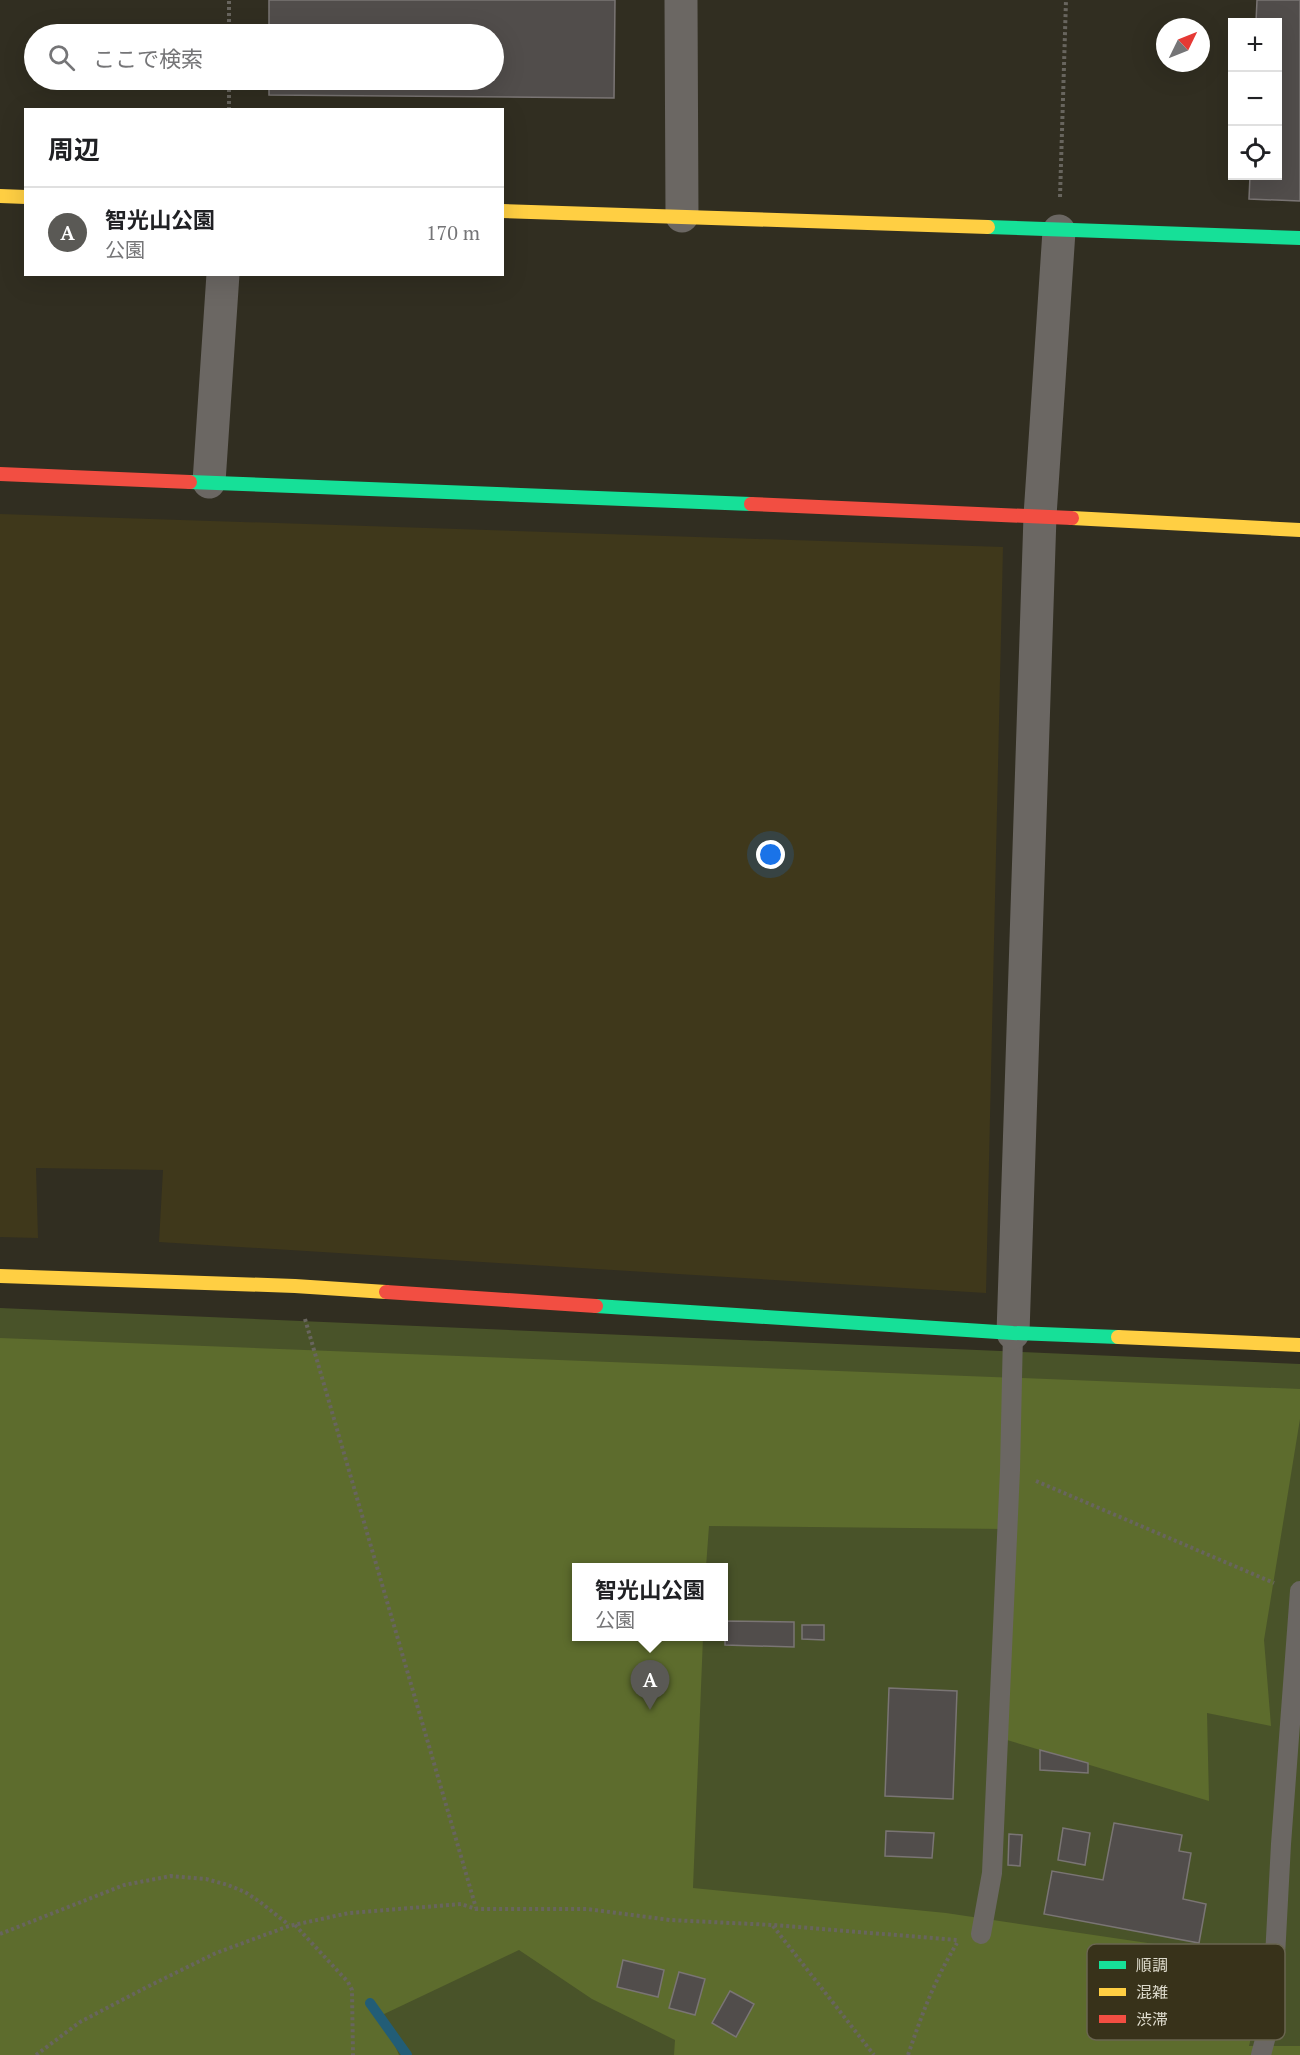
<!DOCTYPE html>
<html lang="ja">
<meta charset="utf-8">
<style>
:root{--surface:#fff;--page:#f2f2f2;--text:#202124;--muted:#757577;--line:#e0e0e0;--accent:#5a5955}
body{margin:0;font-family:"PT Serif","Noto Sans JP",serif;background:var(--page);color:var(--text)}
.controls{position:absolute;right:18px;top:18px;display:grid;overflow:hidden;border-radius:0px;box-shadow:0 6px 24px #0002}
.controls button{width:54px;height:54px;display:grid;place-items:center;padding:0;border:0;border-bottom:2px solid var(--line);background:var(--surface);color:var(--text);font:30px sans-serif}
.compass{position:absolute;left:1156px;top:18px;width:54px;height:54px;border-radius:50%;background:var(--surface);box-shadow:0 6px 24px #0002;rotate:47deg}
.you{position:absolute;left:771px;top:855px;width:21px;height:21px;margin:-15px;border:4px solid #fff;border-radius:50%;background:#1a73e8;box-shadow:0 0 0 9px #1a73e833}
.badge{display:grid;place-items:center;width:39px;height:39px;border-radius:50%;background:var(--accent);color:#fff;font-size:20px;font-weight:700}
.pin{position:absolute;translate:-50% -50px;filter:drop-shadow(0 2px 3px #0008)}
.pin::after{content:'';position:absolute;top:32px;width:21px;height:18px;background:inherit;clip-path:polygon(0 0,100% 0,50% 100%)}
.popup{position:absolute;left:572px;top:1563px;width:156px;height:78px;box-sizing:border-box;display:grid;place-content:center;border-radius:0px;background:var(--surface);filter:drop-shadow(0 2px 4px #0005);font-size:20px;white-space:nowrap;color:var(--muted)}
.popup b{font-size:22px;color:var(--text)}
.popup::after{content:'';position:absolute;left:50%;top:100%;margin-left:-12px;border:12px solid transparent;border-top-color:var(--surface)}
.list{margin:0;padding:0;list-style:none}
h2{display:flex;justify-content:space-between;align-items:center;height:78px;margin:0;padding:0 24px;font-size:26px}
h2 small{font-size:20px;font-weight:400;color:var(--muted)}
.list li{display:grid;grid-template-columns:39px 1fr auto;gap:18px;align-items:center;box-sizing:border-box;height:90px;padding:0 24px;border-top:2px solid var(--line)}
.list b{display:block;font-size:22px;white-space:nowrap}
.list p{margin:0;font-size:20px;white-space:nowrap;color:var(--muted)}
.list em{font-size:20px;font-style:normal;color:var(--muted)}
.icon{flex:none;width:33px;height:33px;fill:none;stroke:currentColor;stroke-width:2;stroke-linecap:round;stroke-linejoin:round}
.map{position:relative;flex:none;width:1300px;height:2055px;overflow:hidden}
.search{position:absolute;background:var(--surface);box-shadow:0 6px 24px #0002;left:24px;top:24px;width:480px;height:66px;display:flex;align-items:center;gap:15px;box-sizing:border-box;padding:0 21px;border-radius:33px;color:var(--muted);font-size:22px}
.panel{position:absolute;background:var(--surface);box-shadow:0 6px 24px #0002;left:24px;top:108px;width:480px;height:168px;border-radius:0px}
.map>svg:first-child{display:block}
</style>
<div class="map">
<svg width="1300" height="2055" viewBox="0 0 1300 2055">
<rect width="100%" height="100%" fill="#312e21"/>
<polygon fill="#3f381b" points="0,514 1003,547 986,1293 159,1242 163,1170 36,1168 38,1238 0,1237"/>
<path fill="#495329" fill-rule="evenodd" d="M0 1308 1300 1364V2055H0ZM576 1568H724V1636H576Z"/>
<polygon fill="#5d6c2d" points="0,1338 1300,1389 1300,1419 1264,1640 1271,1726 1207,1713 1209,1801 1007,1740 1007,1529 709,1526 706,1567 576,1568 576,1636 703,1637 693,1888 946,1913 1269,1961 1249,2046 1300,2046 1300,2055 674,2055 675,2040 592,1999 519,1950 382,2015 399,2055 0,2055"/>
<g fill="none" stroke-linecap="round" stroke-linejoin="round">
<polyline stroke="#225d76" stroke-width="10" points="370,2003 407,2055"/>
</g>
<g fill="#514d4b" stroke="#7a7574" stroke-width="1.5">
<polygon points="269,0 615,0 614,98 269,95 269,80 494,80 494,34 269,34"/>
<polygon points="1257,0 1300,0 1300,201 1249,199 1250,176 1278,176 1278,22 1256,22"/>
<polygon points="725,1621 794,1622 794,1647 725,1645"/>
<polygon points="802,1625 824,1625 824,1640 802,1639"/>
<polygon points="889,1688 957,1691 953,1799 885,1796"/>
<polygon points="1040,1750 1088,1763 1088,1773 1040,1770"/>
<polygon points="1114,1823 1182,1835 1179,1851 1191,1853 1183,1899 1206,1904 1199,1943 1044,1914 1052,1871 1103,1880"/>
<polygon points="1063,1828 1090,1833 1085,1865 1058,1860"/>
<polygon points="886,1831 934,1833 932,1858 885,1856"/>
<polygon points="1009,1834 1022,1835 1020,1866 1008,1865"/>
<polygon points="623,1960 664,1970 658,1997 617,1987"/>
<polygon points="679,1972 705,1979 695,2015 669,2008"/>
<polygon points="730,1991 754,2004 736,2037 712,2023"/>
</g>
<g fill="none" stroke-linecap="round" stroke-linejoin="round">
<g stroke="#68655e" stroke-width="4" stroke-dasharray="3 3" stroke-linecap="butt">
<polyline points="229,34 229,0"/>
<polyline points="229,110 229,80"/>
<polyline points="1060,197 1066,0"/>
<polyline points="305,1319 476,1908"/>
<polyline points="1036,1481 1274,1583"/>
<polyline points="295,1925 348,1982 352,1990 353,2055"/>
<polyline points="773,1926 874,2055"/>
<polyline points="0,1934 124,1885 171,1876 206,1879 228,1885 245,1892 260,1902 289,1925"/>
<polyline points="36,2055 80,2022 147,1987 216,1953 289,1926 349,1913 461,1904 476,1909 587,1909 670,1920 773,1925 957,1940"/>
<path d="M908 2055C922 2014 934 1981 957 1943"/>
</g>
<g stroke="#6b6763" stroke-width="20">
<polyline points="981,1934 992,1873 1010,1470 1013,1333"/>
<polyline points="1261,2055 1272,2013 1281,1844 1300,1591"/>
</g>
<g stroke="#6b6763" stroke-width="33">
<polyline points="681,0 682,216"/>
<polyline points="209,482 223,274"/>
<polyline points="1013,1333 1040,516 1059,231"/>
</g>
<g stroke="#16e098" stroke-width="14">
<polyline points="988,227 1300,238"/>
<polyline points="190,482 751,504"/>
<polyline points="596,1306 1013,1333 1118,1337"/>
</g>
<g stroke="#ffcf43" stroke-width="14">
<polyline points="0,196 26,197"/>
<polyline points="502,211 988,227"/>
<polyline points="1072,518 1300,530"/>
<polyline points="0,1276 295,1286 386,1292"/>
<polyline points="1118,1337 1300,1345"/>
</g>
<g stroke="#f24e42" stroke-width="14">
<polyline points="0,474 190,482"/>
<polyline points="751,504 1072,518"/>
<polyline points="386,1292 596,1306"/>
</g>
</g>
<rect x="1087" y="1944" width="198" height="96" rx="9" fill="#38321a" stroke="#6a6550" stroke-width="1.5"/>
<rect x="1099" y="1961" width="27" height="8" fill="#16e098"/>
<rect x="1099" y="1988" width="27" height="8" fill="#ffcf43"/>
<rect x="1099" y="2015" width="27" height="8" fill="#f24e42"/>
<g font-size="16" fill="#dedbcd">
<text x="1136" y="1971">順調</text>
<text x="1136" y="1998">混雑</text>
<text x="1136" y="2025">渋滞</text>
</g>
</svg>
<div class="controls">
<button>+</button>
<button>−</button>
<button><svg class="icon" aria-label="locate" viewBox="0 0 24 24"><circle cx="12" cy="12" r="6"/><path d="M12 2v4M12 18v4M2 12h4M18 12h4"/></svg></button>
</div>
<svg class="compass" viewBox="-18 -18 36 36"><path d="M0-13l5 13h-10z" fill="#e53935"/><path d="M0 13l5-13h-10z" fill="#757577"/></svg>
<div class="you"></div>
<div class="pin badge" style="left:650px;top:1710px">A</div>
<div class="popup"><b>智光山公園</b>公園</div>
<div class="search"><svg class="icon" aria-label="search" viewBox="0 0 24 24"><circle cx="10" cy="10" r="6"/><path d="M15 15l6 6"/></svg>ここで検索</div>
<section class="panel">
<h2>周辺<small></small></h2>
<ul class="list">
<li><span class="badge">A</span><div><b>智光山公園</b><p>公園</p></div><em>170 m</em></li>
</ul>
</section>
</div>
